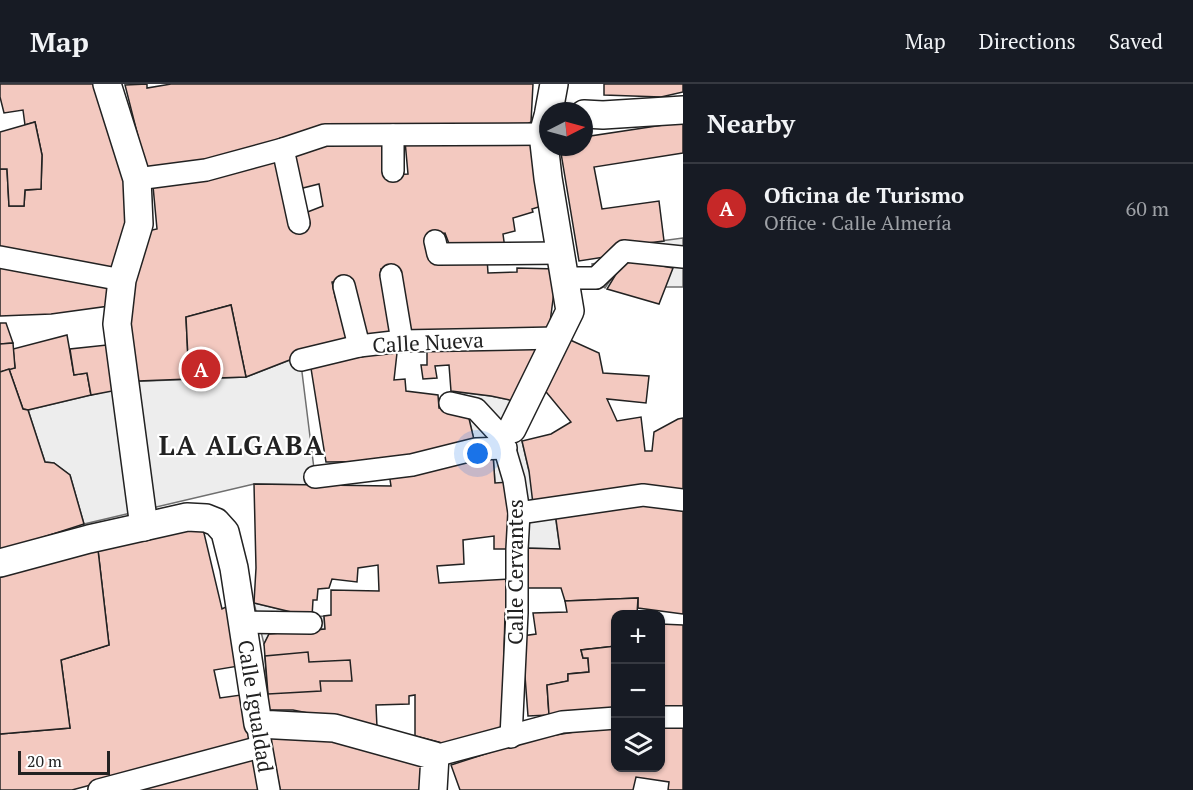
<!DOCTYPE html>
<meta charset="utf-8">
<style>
:root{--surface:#171b24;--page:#242831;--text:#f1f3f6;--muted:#9ea1a6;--line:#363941;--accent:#c62828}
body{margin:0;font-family:"PT Serif",serif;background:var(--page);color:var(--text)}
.controls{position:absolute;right:18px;bottom:18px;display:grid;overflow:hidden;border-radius:12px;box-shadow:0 2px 4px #0004}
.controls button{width:54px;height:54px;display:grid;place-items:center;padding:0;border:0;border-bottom:2px solid var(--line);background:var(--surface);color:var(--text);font:30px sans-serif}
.compass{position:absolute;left:539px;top:18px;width:54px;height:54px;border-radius:50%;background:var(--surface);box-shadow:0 2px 4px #0004;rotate:84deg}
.scale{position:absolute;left:18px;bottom:15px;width:92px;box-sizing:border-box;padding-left:6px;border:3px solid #222;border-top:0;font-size:16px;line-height:21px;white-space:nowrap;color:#222;-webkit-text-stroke:4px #fff;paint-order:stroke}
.you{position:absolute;left:478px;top:370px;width:21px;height:21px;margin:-15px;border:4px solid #fff;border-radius:50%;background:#1a73e8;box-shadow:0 0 0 9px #1a73e833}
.badge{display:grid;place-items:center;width:39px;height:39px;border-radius:50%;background:var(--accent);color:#fff;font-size:20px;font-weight:700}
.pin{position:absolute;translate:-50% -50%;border:3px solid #fff;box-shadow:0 2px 6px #0006}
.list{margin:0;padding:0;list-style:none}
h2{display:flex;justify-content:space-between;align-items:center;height:78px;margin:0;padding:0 24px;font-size:26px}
h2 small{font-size:20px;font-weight:400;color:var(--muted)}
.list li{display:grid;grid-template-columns:39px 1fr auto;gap:18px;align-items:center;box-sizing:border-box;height:90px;padding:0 24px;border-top:2px solid var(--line)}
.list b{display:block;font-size:22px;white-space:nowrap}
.list p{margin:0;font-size:20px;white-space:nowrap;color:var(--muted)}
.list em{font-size:20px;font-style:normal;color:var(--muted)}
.icon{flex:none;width:33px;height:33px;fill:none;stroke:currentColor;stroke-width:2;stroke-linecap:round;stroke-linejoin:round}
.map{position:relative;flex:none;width:683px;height:706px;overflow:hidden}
header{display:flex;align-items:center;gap:36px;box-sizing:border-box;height:84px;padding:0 30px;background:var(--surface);border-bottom:2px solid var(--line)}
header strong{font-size:28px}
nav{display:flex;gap:33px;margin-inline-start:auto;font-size:21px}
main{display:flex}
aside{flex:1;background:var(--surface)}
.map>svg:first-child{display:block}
</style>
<header>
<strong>Map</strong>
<nav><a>Map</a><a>Directions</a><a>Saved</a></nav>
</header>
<main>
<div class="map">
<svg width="683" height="706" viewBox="0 0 683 706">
<rect width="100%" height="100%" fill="#fff"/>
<g fill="#ededed" stroke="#6f6f6f" stroke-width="1.5">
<polygon points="683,154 683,203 664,203 647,179 628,171 605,204 599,199 593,185 592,180 606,178 623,162"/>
<polygon points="300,272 316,401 254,400 84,440 70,391 54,379 45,378 28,326 112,306 122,298 246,293"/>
<polygon points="451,307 491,312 519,318 512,345 522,357 529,387 554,423 560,465 523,464 495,399 493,370 475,360 467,327 450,325"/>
<polygon points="254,519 312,533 324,532 325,545 269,550 264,560"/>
</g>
<g fill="#f3c9c0" stroke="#222" stroke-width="1.5">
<polygon points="0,0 103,0 132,98 119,187 0,167 0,85 7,85 9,122 24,122 25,106 41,105 42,71 35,38 25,41 23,26 4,29 0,13"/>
<polygon points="147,0 147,4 171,0 533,0 531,38 526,41 433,43 191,81 146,84 125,1"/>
<polygon points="604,0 683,0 683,8 661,13 604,11"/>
<polygon points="35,38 42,71 41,105 25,106 24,122 9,122 7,85 0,85 0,48"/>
<polygon points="683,38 683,69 594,83 602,125 659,117 664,157 623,162 611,172 579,177 560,63 584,63 584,53"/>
<polygon points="351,54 382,56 386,91 408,90 405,57 536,60 545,121 532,125 533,128 513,134 515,147 503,150 505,165 451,165 445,149 428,152 435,177 487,174 488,189 517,188 517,184 557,185 549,246 406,251 394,186 381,185 387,227 397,252 362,258 348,195 332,198 336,216 343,214 355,257 305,270 246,293 231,221 186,233 189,295 138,297 126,221 143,148 157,145 153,102 283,75 305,129 323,122 319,100 295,106 289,69"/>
<polygon points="628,170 647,179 673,184 659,220 607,205"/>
<polygon points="0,179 108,197 109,222 51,230 0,232"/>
<polygon points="231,221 246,293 189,295 186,233"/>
<polygon points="0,239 6,239 13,259 0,260"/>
<polygon points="67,251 74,291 87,289 91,311 28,326 23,325 9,285 15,284 13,265"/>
<polygon points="568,255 599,269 603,289 649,292 646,319 607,315 617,337 641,333 645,367 652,367 654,348 678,335 683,334 683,408 533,420 529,387 522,357 551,350 571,338 542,303 557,285"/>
<polygon points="13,259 15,284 0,288 0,260"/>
<polygon points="116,260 123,305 91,311 87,289 74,291 70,265"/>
<polygon points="398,260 394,296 405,295 406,307 438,311 439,324 467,326 475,360 412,377 326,378 310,278"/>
<polygon points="427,262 543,262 519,318 491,312 451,307 449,281 435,282 437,294 423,295 421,281 427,281"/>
<polygon points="9,285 23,325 28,326 45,378 54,379 70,391 84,440 0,467 0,288"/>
<polygon points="493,370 495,399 511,398 513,465 494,465 494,452 463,456 464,480 437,482 439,499 512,495 514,528 505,529 502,650 446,660 415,652 415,611 409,612 409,620 376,621 377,643 293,626 269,626 264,560 269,550 325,545 324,532 331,531 331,506 379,507 378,481 358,484 357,498 332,495 329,504 318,505 317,516 313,516 312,533 254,519 256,484 254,400 391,402 389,389"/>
<polygon points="640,420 683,423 683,530 638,524 638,514 565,517 561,504 523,504 523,464 560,465 555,428"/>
<polygon points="192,444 202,446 204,449 222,525 236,518 245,581 214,586 220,614 248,610 255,657 72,706 0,706 0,650 70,644 61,576 109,561 98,466"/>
<polygon points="98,466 109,561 61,576 70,644 0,650 0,487"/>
<polygon points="638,514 637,530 616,530 616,562 581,566 583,574 588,574 589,588 568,590 568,597 547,601 549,631 528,632 522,552 536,550 533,529 567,528 565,517"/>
<polygon points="660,540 683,541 683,624 660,624"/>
<polygon points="616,562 616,627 549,631 547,601 568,597 568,590 589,588 588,574 583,574 581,566"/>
<polygon points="308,568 309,578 350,576 352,597 320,597 321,607 268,610 265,572"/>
<polygon points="660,640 683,641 683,706 668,706 669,698 636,693 633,706 460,706 451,681 532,655 616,641 616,684 660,684"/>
<polygon points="270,652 333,652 422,674 425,706 280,706"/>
<polygon points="253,669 263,706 119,706"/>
</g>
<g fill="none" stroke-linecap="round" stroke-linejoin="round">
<defs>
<g id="pedestrian">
<polyline points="393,51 393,87"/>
<polyline points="283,65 299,139"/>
<polyline points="137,95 206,86 283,65 325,51 543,50"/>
<polyline points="435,157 438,170 561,169"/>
<polyline points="0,173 122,196"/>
<polyline points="391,191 402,257"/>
<polyline points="565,194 596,194 624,167 683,173"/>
<polyline points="344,202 359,262"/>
<polyline points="301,276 359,262 402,257 557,254"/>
<polyline points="450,319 476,325 501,352 514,396 519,429 517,465 517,529 511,653"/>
<polyline points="315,393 412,381 476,365 506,364"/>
<polyline points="519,429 643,411 683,416"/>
<polyline points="242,538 311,539"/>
<polyline points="660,633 683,633"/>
<polyline points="259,650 269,706"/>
<polyline points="435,672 562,638 616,634"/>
<polyline points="99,706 260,663"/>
</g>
<g id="minor">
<polyline points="107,0 137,95 139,140 122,196 117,240 144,443"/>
<polyline points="549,27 554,0"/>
<polyline points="584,30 603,31 683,26"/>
<polyline points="512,345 570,227 548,94 543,50 548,32"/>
<polyline points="0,479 89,455 187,433 206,434 216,438 225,448 234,484 258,640 334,644 435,672 433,706"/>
</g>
</defs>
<use href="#pedestrian" stroke="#222" stroke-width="24"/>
<use href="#minor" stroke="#222" stroke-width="30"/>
<use href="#pedestrian" stroke="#fff" stroke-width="21"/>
<use href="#minor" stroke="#fff" stroke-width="27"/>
</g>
<g text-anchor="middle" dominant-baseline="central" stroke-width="4.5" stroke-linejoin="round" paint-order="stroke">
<g font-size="21" fill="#222" stroke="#fff">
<text transform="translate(428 258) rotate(-3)">Calle Nueva</text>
<text transform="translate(515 488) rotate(-90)">Calle Cervantes</text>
<text transform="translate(256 622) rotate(81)">Calle Igualdad</text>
</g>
<g font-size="27" font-weight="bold" letter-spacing="1.5" fill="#222" stroke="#fff">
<text x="242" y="361">LA ALGABA</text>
</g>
</g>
</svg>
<div class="controls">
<button>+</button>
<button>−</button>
<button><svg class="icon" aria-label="layers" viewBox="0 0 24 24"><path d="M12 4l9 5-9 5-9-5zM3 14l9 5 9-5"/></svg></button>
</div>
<svg class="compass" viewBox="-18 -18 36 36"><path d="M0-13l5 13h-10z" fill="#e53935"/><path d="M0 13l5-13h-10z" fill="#9ea1a6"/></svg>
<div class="scale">20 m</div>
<div class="you"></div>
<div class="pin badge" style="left:201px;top:285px">A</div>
</div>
<aside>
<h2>Nearby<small></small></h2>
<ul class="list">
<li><span class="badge">A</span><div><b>Oficina de Turismo</b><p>Office · Calle Almería</p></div><em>60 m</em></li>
</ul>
</aside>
</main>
